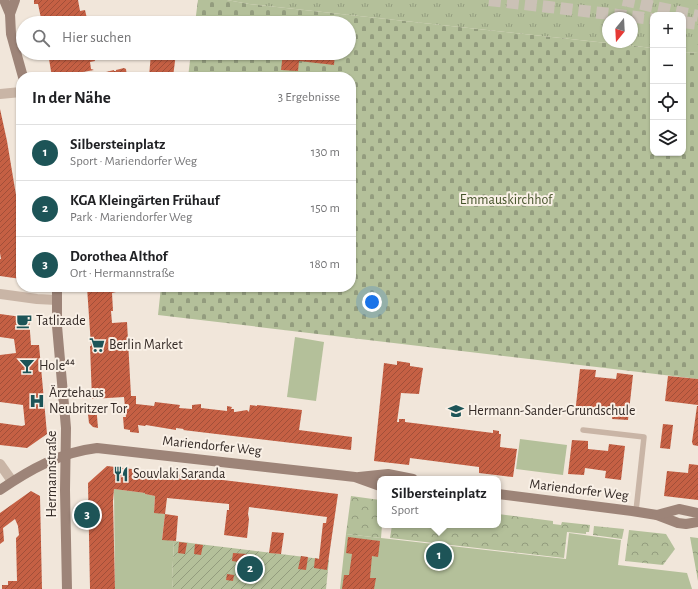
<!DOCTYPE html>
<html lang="de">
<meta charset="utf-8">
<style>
:root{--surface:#fff;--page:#f2f2f2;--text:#202124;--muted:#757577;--line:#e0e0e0;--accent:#1d5457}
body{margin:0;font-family:"Alegreya Sans",sans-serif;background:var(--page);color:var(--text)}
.controls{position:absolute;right:12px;top:12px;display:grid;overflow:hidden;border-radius:8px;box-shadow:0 1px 3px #0004}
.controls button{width:36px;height:36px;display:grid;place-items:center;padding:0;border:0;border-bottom:1px solid var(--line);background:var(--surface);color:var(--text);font:20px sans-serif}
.compass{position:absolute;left:602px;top:12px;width:36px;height:36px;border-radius:50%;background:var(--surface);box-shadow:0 1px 3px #0004;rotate:198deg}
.you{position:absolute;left:372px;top:302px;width:14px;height:14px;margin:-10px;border:3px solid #fff;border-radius:50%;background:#1a73e8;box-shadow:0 0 0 6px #1a73e833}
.badge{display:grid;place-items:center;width:26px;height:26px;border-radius:50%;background:var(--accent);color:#fff;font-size:13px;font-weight:700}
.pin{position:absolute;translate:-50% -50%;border:2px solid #fff;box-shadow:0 1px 4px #0006}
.popup{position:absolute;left:377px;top:476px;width:124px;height:52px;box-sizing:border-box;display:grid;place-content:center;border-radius:8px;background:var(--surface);filter:drop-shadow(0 1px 3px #0005);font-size:13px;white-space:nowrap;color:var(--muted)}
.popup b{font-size:15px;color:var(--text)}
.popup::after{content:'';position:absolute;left:50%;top:100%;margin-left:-8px;border:8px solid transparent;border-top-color:var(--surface)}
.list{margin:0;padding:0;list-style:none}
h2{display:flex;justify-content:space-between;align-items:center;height:52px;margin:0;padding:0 16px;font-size:17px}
h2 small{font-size:13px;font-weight:400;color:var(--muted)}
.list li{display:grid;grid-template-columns:26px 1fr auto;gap:12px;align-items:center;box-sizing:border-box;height:56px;padding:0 16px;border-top:1px solid var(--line)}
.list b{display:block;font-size:15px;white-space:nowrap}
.list p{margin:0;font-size:13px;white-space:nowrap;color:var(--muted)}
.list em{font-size:13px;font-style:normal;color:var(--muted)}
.icon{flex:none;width:22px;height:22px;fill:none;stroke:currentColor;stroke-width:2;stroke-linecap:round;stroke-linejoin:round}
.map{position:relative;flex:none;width:698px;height:589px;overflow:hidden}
.search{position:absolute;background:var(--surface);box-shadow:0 1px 3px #0004;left:16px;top:16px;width:340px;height:44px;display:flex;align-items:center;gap:10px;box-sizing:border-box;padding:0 14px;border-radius:22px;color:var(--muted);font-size:15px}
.panel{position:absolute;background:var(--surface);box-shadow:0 1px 3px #0004;left:16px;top:72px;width:340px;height:220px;border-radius:16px}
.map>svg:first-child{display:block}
</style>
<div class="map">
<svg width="698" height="589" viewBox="0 0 698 589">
<defs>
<pattern id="forest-crowns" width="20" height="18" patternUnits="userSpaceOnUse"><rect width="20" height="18" fill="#b4c09a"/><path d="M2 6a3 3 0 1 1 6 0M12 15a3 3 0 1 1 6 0" fill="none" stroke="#939c7e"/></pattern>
<pattern id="cemetery-stones" width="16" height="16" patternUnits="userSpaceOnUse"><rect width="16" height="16" fill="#b4c09a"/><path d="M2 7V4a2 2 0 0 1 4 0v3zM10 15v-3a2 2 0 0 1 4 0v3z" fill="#939c7e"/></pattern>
<pattern id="park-tufts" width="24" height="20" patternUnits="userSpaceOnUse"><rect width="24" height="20" fill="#b4c09a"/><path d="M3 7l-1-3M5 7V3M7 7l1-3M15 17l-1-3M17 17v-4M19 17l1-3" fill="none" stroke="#939c7e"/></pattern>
<pattern id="garden-furrows" width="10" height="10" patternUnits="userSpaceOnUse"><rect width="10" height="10" fill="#b4c09a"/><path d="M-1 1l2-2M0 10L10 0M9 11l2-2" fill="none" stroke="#939c7e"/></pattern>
<pattern id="building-hatch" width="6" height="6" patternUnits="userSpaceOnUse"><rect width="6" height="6" fill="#c56044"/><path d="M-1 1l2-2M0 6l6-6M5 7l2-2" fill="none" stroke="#a14f39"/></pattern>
</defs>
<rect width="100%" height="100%" fill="#f1e6da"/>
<g fill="#b4c09a">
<polygon points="295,337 324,342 316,401 287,397"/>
<polygon points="520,439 567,445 563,475 516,469"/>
<polygon points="114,489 145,493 145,494 155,496 154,512 165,514 162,539 174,541 172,579 173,589 115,589"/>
<polygon points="569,533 621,540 618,565 687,573 692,589 340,589 346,534 566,559"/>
</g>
<g fill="url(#forest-crowns)">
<polygon points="351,496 380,500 380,525 382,525 381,538 346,534"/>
<polygon points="498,514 553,521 553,524 561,525 562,522 590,525 589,532 586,532 586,534 567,532 564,558 390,538 392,525 498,525"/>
<polygon points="594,526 624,529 622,539 593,535"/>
<polygon points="629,530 666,534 675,549 663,565 625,561"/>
<polygon points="690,537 698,538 698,581"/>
</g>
<polygon fill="url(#cemetery-stones)" points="198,0 227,0 249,4 653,48 653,153 683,153 683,52 698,53 698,379 158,315 161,287 351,287 351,77 188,77 191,53 349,53 349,23 195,23"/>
<path fill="url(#park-tufts)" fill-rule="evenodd" d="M227 0H698V53L683 52V15H653V48L249 4ZM608 18H632V42H608Z"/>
<polygon fill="url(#garden-furrows)" points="174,541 329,560 326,589 173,589 172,579"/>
<g fill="url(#building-hatch)">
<polygon points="34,0 78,0 80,11 85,10 88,23 42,23 38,4 34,4"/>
<polygon points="48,53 93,53 95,61 90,62 91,69 94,70 83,72 84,77 52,77"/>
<polygon points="151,53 176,53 173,77 149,77"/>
<polygon points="283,53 335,53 334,65 299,61 298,71 281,70"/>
<polygon points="124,68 126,69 127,77 85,77 85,76 93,74 93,75 95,75 95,73 103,72 103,73 106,73 106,72 114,70 114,71 116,71 116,70"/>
<polygon points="0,109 7,141 21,225 21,279 0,276 0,259 1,259 0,253"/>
<polygon points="87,287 116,287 116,292 112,293 113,311 111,311 112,323 127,322 131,396 136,396 136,404 154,406 155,402 180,405 179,408 192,409 192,405 201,404 201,408 227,411 227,406 232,407 231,409 234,409 234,412 235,412 247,410 249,412 250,405 257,406 257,405 302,410 299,430 352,437 351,450 183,430 184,429 176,428 176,430 146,425 145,426 138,425 139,433 130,432 130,430 124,429 123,417 126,417 124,397 92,399 90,346 91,346"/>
<polygon points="0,314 29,318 31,345 39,345 47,434 27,448 0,445 0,423 22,426 25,425 23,405 0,402 0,355 16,353 14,339 0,337"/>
<polygon points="397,361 410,363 410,366 423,368 419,394 401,393 397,422 399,422 399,419 405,419 405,422 493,433 493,430 499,431 499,434 501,434 500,447 517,449 513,477 479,473 479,467 410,458 409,465 374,461 384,363 397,365"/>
<polygon points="580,369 596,370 595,377 616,379 617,373 633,375 628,420 612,419 613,410 592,407 591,416 575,414"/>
<polygon points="668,376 698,379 698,405 665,401"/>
<polygon points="96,404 98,428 93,427 89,423 87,405"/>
<polygon points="697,406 698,406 698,446 693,445 692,442"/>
<polygon points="663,424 673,425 670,449 660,448"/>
<polygon points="572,440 588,441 588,449 608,451 609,444 625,446 621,480 605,478 606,471 585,468 584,475 568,474"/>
<polygon points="689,464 698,465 698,500 664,496 667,471 688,473"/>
<polygon points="107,466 338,494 327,570 314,568 315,558 319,559 323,523 326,523 327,517 249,507 248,514 249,519 247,538 224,535 227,510 229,510 229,504 167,498 165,514 154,513 155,496 145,494 145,493 114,489 113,501 115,589 90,589 88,483"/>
<polygon points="31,491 40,496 42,589 2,589 2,585 8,585 8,581 17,581 16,538 19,535 18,526 15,519 3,528 4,541 0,544 0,513"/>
<polygon points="165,514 178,516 176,541 162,540"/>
<polygon points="272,532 284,533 281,554 269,553"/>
<polygon points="348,537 380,541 378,557 372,556 370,578 376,578 374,589 342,589 344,575 349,575 352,554 346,553"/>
<polygon points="179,542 187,543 185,554 178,553"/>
<polygon points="195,544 203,545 201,555 194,554"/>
<polygon points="233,553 247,554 246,563 232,561"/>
<polygon points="301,556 308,557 306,570 298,569"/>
<polygon points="227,574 234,575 233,581 226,580"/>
</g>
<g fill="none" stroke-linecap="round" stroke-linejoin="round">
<g stroke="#cbc1b6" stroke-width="12" stroke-dasharray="12 6" stroke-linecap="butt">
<polyline points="489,0 653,19"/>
<polyline points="623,0 698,16"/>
<polyline points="683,22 698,24"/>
</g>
<polyline stroke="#c9b5a6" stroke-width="5.5" points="583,430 644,437 636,511"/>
<g stroke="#c9b5a6" stroke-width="10">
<polyline points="0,94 21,92"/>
<polyline points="0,294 37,299 57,300"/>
<polyline points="0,464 12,481"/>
</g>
<g stroke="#9d8478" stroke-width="10">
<polyline points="4,0 10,14 11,34 23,77"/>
<polyline points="10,14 15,0"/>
<polyline points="57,287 57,326 66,428 65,490 67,589"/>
<polyline points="359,477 388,474 413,479"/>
<path d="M0 490C29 470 61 452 97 448L355 477 380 486"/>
<polyline points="498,494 632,511 657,515 678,523 686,524 698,522"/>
<polyline points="657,515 679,509 698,513"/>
</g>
</g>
<defs>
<symbol id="cafe-bare" viewBox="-9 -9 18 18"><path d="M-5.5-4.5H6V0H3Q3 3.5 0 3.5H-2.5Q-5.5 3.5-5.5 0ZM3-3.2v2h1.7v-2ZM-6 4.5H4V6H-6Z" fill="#1d5457" stroke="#f9f0e6" stroke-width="2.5" paint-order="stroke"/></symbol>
<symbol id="supermarket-bare" viewBox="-9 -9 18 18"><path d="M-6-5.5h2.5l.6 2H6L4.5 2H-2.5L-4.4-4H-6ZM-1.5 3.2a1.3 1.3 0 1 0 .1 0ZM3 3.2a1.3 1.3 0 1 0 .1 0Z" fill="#1d5457" stroke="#f9f0e6" stroke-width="2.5" paint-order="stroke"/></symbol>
<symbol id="bar-bare" viewBox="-9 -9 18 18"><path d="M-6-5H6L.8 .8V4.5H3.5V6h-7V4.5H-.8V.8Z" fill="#1d5457" stroke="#f9f0e6" stroke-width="2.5" paint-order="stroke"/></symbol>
<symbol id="hospital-bare" viewBox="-9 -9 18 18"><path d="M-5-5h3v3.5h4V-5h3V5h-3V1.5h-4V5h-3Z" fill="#1d5457" stroke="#f9f0e6" stroke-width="2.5" paint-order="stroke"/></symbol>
<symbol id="school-bare" viewBox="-9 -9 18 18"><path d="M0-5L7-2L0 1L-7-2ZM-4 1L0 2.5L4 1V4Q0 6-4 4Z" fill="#1d5457" stroke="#f9f0e6" stroke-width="2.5" paint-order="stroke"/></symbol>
<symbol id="restaurant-bare" viewBox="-9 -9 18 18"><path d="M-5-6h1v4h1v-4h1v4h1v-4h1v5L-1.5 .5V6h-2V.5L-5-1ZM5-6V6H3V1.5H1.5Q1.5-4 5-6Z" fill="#1d5457" stroke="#f9f0e6" stroke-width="2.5" paint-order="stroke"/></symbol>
</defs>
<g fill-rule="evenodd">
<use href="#cafe-bare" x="13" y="310" width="22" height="22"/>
<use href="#supermarket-bare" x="86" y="334" width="22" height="22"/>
<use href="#bar-bare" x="16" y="355" width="22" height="22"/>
<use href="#hospital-bare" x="26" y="390" width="22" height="22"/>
<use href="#school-bare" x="445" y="400" width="22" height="22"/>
<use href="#restaurant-bare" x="110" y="463" width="22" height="22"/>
</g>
<g text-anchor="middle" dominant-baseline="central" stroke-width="4" stroke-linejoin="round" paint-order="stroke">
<g font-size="14" fill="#46542b" stroke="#f9f0e6">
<text x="506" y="200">Emmauskirchhof</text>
</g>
<g font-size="14" fill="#352b27" stroke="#f9f0e6" text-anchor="start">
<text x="36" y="321">Tatlizade</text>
<text x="109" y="345">Berlin Market</text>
<text x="39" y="366">Hole⁴⁴</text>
<text x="49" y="393">Ärztehaus<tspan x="49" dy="16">Neubritzer Tor</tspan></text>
<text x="468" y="411">Hermann-Sander-Grundschule</text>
<text x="133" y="474">Souvlaki Saranda</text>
</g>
<g font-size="14" fill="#352b27" stroke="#f9f0e6">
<text transform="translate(212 446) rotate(6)">Mariendorfer Weg</text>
<text transform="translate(52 474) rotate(-90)">Hermannstraße</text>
<text transform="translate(579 490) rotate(7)">Mariendorfer Weg</text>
</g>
</g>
</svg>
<div class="controls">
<button>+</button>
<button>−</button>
<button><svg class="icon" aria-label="locate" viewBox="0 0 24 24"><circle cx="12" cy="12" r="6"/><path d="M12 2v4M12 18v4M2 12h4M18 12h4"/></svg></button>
<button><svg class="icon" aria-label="layers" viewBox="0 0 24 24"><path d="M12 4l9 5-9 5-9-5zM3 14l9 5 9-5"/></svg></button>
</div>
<svg class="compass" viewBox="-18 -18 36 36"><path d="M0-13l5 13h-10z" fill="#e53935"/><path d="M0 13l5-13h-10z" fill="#757577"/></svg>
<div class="you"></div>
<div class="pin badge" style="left:439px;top:556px">1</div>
<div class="popup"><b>Silbersteinplatz</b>Sport</div>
<div class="pin badge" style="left:250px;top:569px">2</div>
<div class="pin badge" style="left:87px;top:515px">3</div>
<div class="search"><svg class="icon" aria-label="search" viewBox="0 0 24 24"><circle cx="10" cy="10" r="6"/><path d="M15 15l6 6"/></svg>Hier suchen</div>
<section class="panel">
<h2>In der Nähe<small>3 Ergebnisse</small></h2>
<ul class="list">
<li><span class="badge">1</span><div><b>Silbersteinplatz</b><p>Sport · Mariendorfer Weg</p></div><em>130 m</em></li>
<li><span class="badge">2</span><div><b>KGA Kleingärten Frühauf</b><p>Park · Mariendorfer Weg</p></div><em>150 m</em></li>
<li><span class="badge">3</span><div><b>Dorothea Althof</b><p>Ort · Hermannstraße</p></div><em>180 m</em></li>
</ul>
</section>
</div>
